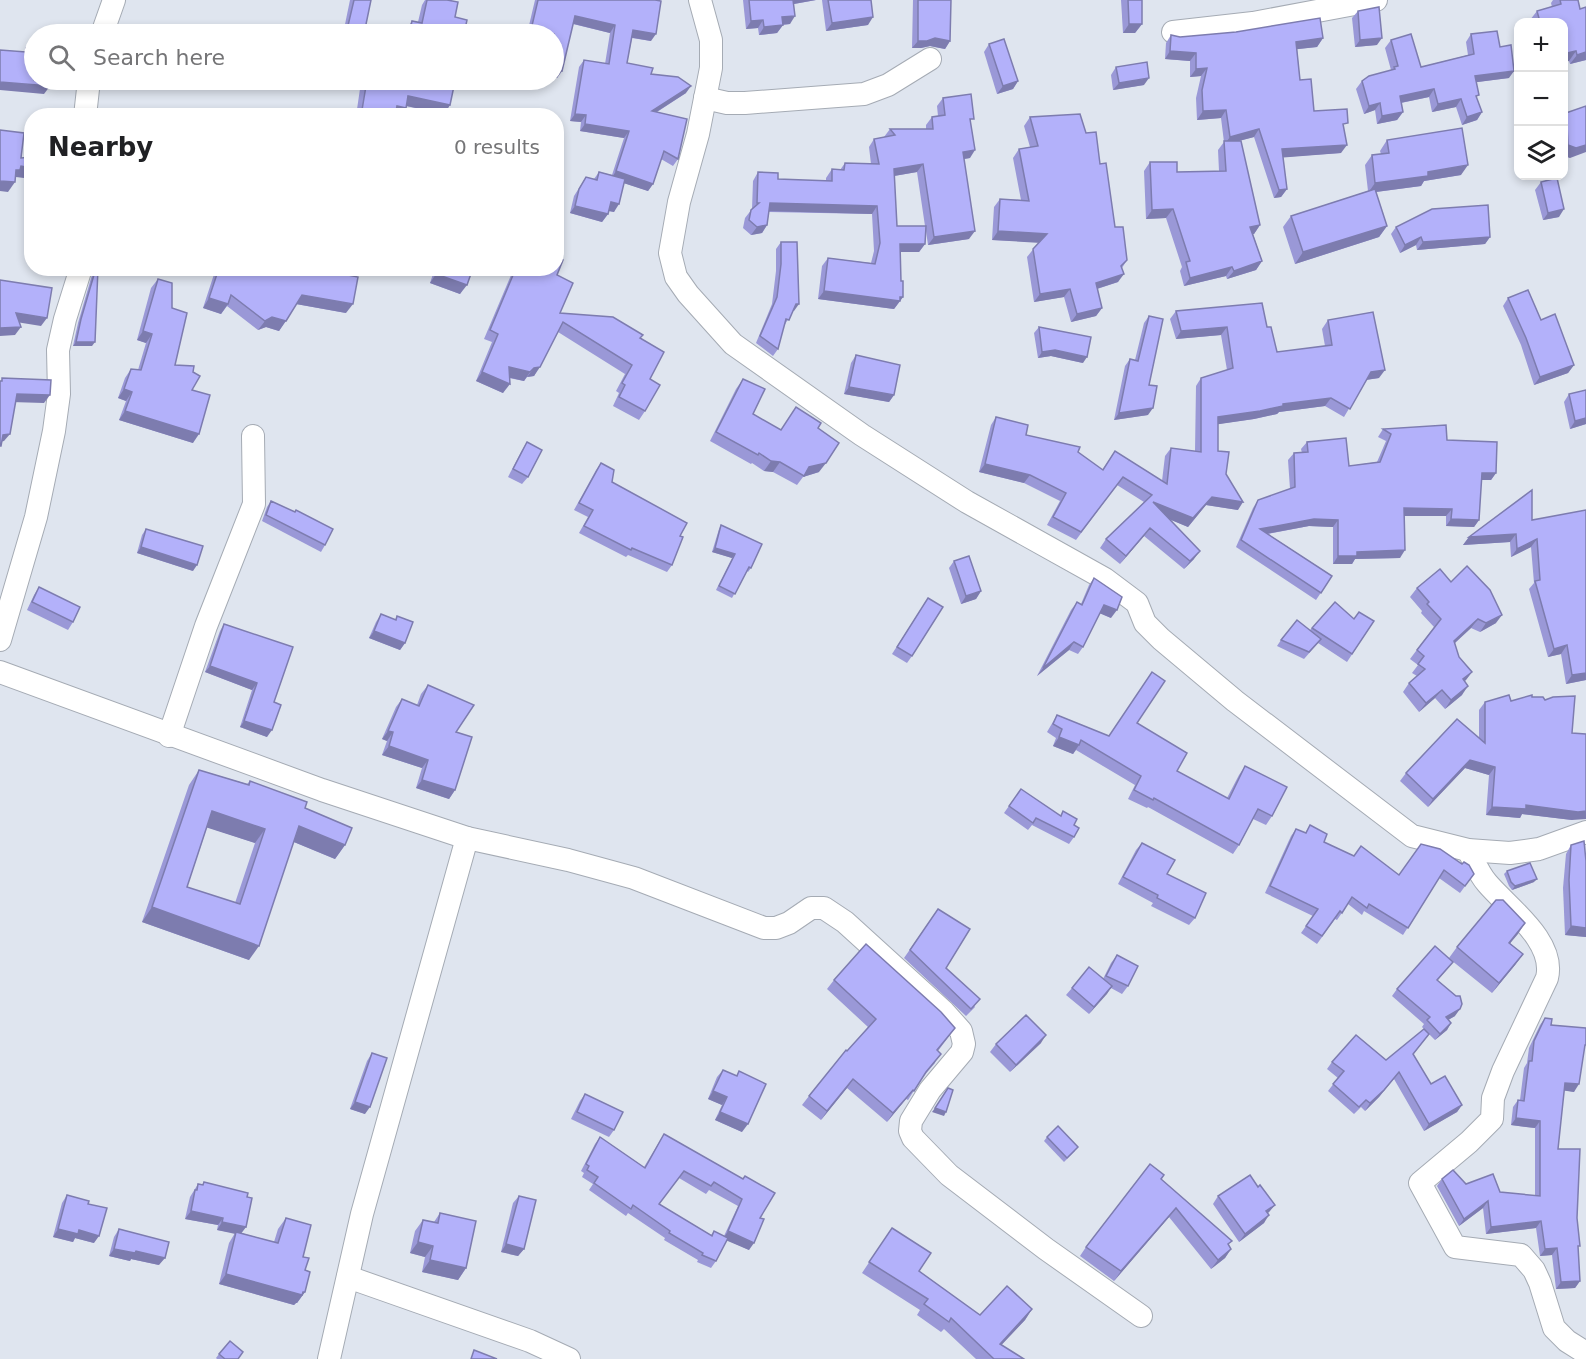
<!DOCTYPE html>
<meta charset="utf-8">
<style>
:root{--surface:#fff;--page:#f2f2f2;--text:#202124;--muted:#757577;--line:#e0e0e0}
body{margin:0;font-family:"DejaVu Sans",sans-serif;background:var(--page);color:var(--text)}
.controls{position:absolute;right:18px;top:18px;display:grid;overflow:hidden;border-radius:12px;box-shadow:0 3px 9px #0003}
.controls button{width:54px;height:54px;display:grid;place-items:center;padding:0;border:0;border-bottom:2px solid var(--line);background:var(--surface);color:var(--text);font:30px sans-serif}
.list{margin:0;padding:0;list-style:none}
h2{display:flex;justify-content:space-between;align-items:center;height:78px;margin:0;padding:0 24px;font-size:26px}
h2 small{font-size:20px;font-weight:400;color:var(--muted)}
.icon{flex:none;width:33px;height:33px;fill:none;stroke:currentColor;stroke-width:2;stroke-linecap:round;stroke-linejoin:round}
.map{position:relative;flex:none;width:1586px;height:1359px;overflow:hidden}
.search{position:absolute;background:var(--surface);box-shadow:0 3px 9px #0003;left:24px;top:24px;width:540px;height:66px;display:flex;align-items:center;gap:15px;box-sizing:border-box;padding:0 21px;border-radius:33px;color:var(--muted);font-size:22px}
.panel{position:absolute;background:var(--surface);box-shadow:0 3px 9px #0003;left:24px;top:108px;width:540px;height:168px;border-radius:24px}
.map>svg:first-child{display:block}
</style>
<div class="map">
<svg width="1586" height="1359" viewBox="0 0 1586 1359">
<rect width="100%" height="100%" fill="#dfe5ef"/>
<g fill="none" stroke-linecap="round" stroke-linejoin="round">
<defs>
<g id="minor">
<polyline points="700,0 711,40 711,68 698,134 679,202 670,253 676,277 688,294 733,344 862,435 967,502 1105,579 1137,603 1145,623 1161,639 1235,701 1412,836 1468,850 1510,853 1539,849 1586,832"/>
<polyline points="1173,32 1253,23 1376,0"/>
<polyline points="102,34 114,0"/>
<polyline points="705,98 727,103 745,103 864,94 888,85 930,59"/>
<polyline points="85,116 89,80"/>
<polyline points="0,640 36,517 54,431 59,394 58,350 65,319 81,268"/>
<polyline points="0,672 322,790 467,838 362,1214 329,1359"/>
<polyline points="169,736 206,626 254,504 253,436"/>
<polyline points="467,838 568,860 634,878 764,928 776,928 789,923 811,908 824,908 845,922 944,1012 961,1031 964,1044 962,1052 930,1090 911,1121 910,1131 913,1138 949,1175 1046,1249 1141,1316"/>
<path d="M1468 850C1474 861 1479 874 1487 883 1508 908 1556 941 1547 978L1503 1071 1493 1098 1492 1119 1469 1142 1420 1183 1455 1247 1521 1255 1534 1270 1540 1283 1554 1328 1567 1341 1586 1353"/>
<polyline points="348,1277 530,1341 569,1359"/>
</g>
</defs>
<use href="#minor" stroke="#a5abb4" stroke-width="24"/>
<use href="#minor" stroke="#fff" stroke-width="22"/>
</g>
<g fill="#9a98d7" fill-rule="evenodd">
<polygon points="350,0 371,0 364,34 343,34"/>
<polygon points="425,0 447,0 455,17 464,34 405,34 406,30 412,21 418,22 422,5"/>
<polygon points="535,0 655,0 651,41 632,38 627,63 651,74 686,93 657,112 678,159 673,166 661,159 653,184 648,191 624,183 614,212 608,211 608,214 602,222 570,213 574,196 586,177 594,179 599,172 612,175 624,138 580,131 581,122 570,121 579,67 584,60 605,64 610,33 573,24 562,71 557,78 554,34 527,34"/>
<polygon points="743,0 816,0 794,4 790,24 783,25 777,33 759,35 758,28 746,29"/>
<polygon points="822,0 871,0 868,25 826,31"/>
<polygon points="913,0 951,0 950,41 945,49 930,46 921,48 912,48"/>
<polygon points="1121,0 1142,0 1142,24 1135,33 1123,33"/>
<polygon points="1553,0 1578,0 1580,9 1586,7 1586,60 1570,64 1569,61 1563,62 1563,22 1531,22 1530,20 1537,11 1552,7 1551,3"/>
<polygon points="1358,11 1377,45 1355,47 1352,18"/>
<polygon points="1471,34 1500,47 1509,78 1477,82 1477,99 1482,112 1477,120 1462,125 1456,107 1432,112 1429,97 1401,103 1403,112 1397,120 1377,124 1375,110 1364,114 1356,89 1362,81 1391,70 1385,48 1391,40 1421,67 1468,55 1466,42"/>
<polygon points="1171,35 1180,37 1323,38 1317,47 1297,49 1300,80 1314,111 1344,129 1341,153 1283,157 1287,189 1281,197 1274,198 1254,137 1238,141 1260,225 1254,234 1253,234 1262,261 1256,270 1227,279 1226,276 1184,286 1180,271 1182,267 1166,218 1146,219 1144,171 1150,162 1177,172 1219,171 1218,150 1224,142 1221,118 1197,120 1196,98 1201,76 1190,77 1190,61 1165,59 1166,43"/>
<polygon points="989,44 1018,81 1013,89 997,94 984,52"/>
<polygon points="1116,67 1144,85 1113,90 1111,75"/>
<polygon points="363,80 453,80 450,105 444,114 406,106 400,116 356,116 361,82"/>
<path d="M943 98 971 123 970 158 964 159 969 239 928 245 926 231 925 244 919 252H901V281L903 297 894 309 818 299 822 266 828 258 871 263 874 251 872 214 769 212 767 225 762 233 751 235 743 228 745 218 752 209 753 181 758 172 778 179 826 181V178L832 169 840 170 845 163 871 164 869 147 874 139 884 137 890 129H926V125L932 117 938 116 937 106ZM917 172 925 226H897L894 176Z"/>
<polygon points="1586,106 1570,158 1563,155 1563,114"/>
<polygon points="1030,117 1086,133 1100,164 1115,227 1127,260 1122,268 1118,282 1097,289 1102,308 1096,316 1071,322 1064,297 1034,302 1027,257 1039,242 992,240 994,207 1000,199 1021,200 1013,158 1019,149 1030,147 1024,126"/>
<polygon points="1387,140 1461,175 1424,181 1421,186 1376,192 1387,226 1379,237 1295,264 1283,227 1291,216 1368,191 1365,165 1372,155 1381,154 1380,151"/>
<polygon points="1541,182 1559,217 1543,220 1535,190"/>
<polygon points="1396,227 1490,237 1485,244 1417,250 1416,245 1400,253 1391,234"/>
<polygon points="781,242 794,311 793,311 784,326 778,349 773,356 756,343 772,304 776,271 776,249"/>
<polygon points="94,268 98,268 92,346 73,346 78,323"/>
<polygon points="216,268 263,268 277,274 281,268 313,268 346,313 296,304 279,331 266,327 258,330 227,306 221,314 203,308"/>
<polygon points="435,268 473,268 460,294 430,283"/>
<polygon points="514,268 556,268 560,313 640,339 650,379 645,411 639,420 613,406 619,393 616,391 625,374 558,332 534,376 527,377 524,381 509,378 503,393 476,381 492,342 484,339"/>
<polygon points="158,279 172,308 175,365 192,390 193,443 119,420 126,401 118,398 125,378 131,369 138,370 146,343 137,340 151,288"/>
<polygon points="1508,298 1541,320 1574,365 1568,373 1534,385 1521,345 1503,306"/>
<polygon points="1176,311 1267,327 1277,352 1325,346 1322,329 1328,320 1379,378 1366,380 1344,417 1325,406 1279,412 1277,414 1254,419 1218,424 1218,451 1238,510 1206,505 1188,527 1169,519 1194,559 1184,569 1144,536 1120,564 1100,548 1106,539 1144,502 1117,485 1076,540 1047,525 1060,501 1024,483 979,472 991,425 996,417 1026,435 1078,452 1102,470 1115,451 1162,481 1165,456 1171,448 1195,451 1196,386 1201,378 1227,370 1221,335 1176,339 1170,319"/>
<polygon points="1149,316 1149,385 1148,415 1114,420 1125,366 1130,359 1135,360 1144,323"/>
<polygon points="1039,327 1083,363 1051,356 1038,358 1034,333"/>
<polygon points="856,355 894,395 889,402 844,394 851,363"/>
<polygon points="743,379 753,414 781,430 818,428 819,472 803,477 797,485 773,472 764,471 752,463 751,464 710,441 736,389"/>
<polygon points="1586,390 1586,424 1570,429 1564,402 1569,394"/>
<polygon points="1383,429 1447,440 1496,473 1491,480 1481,480 1479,520 1474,527 1446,526 1446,516 1404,516 1400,558 1355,559 1352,564 1333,564 1333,527 1309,526 1268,534 1332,576 1316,600 1236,547 1253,508 1258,500 1290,489 1288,460 1294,453 1302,453 1301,449 1307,442 1349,466 1377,462 1386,441 1378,437"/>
<polygon points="527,442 528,477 522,484 508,477 522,450"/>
<polygon points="601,463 612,482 680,536 672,565 667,572 628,555 626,557 579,533 588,517 574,510 596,470"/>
<polygon points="271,501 325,545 321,552 262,521 267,507"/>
<polygon points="1532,520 1586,680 1566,684 1561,654 1548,657 1529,589 1534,583 1531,547 1511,557 1510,542 1463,545 1469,537"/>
<polygon points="721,525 751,568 748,572 747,571 732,598 716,590 732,558 712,552 719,529"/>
<polygon points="146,529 193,571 137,553 142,535"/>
<polygon points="954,561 981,591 976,599 961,604 949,568"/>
<polygon points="1094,578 1111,618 1100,613 1083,647 1078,654 1069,650 1037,676 1071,610 1077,602 1081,604 1089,585"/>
<polygon points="1451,582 1496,623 1480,632 1471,628 1454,644 1459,657 1472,672 1464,682 1462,695 1445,709 1435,698 1419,712 1403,692 1409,683 1417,676 1412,673 1418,665 1410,659 1434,627 1421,613 1422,611 1410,597 1417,588"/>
<polygon points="39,587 73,622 68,630 27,610 34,595"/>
<polygon points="923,606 912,656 907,663 892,654"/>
<polygon points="381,614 395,620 397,616 405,643 400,650 369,638 376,622"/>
<polygon points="1354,619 1374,621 1347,662 1318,643 1304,659 1277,646 1281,640 1310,630 1312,628"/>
<polygon points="224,624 274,702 267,737 240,727 252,690 205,672 220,631"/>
<polygon points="428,685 456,732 455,790 449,799 416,788 422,768 382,755 387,741 382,739 396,707 402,699 417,705 421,694"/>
<polygon points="1532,697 1545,700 1572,733 1572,820 1522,814 1520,818 1486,815 1489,775 1465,768 1428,807 1400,781 1406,773 1479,738 1479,710 1485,702 1511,701"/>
<polygon points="1057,715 1109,736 1137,723 1177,771 1227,798 1239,775 1245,766 1272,816 1266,825 1253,819 1239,845 1233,854 1148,807 1147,808 1128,799 1135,785 1076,750 1073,754 1053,746 1056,738 1047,732"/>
<path d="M199 770 247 784 250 781 305 808 345 845 335 859 294 842 249 960 142 922 189 785ZM207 827 255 843 235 903 187 887Z"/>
<polygon points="1021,789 1060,816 1063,811 1074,825 1074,837 1069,844 1032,825 1028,830 1004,813"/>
<polygon points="1310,825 1324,842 1354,856 1399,875 1421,844 1474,874 1460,893 1439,878 1403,935 1364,911 1362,915 1348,904 1337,920 1335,919 1317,944 1301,933 1313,916 1265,893 1291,836 1296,829 1305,833"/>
<polygon points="1142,843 1167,874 1195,918 1189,925 1151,906 1153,903 1118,884 1136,850"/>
<polygon points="1571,845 1586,861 1586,937 1565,935 1563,888 1566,854"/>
<polygon points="1507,871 1534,882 1512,890 1509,886 1504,874"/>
<polygon points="938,909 946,968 975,1007 966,1016 904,958"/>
<polygon points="1525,923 1510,943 1523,954 1515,965 1492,993 1451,960 1448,968 1437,981 1455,1016 1448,1020 1451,1023 1447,1030 1435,1040 1422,1027 1424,1024 1392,996 1397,989 1449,958 1457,947"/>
<polygon points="1117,955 1128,986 1122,994 1111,988 1089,1014 1066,995 1072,988 1103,979 1111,963"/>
<polygon points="834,980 955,1028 938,1051 935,1063 922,1078 908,1100 906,1099 887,1122 847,1088 821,1120 802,1105 809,1096 868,1027 827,989"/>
<polygon points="1545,1018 1584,1052 1574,1092 1564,1090 1558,1149 1577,1218 1578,1249 1580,1281 1575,1288 1556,1289 1552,1255 1540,1256 1536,1228 1486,1234 1483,1208 1459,1226 1437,1186 1442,1179 1500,1192 1535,1196 1535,1128 1511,1125 1513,1107 1518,1100 1520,1100 1524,1068 1527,1063 1529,1048 1540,1025"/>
<polygon points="1429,1034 1413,1055 1431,1084 1462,1105 1457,1112 1424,1131 1394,1079 1379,1097 1365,1111 1361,1107 1354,1114 1328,1091 1338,1078 1327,1069 1332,1062 1386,1060"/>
<polygon points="1041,1043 1010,1072 990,1052 996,1044"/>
<polygon points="372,1053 365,1114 350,1109 367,1061"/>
<polygon points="723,1070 736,1076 739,1071 742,1132 715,1120 722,1105 708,1099 717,1077"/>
<polygon points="585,1094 614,1130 609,1137 571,1119 580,1101"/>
<path d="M664 1134 743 1179 760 1218 749 1250 727 1240 716 1261 711 1268 697 1262 698 1260 664 1240 665 1238 628 1213 626 1216 589 1190 593 1184 582 1177 584 1173 581 1171 595 1144 600 1137 644 1167ZM679 1178 706 1194 709 1190 738 1206 724 1236 714 1231 711 1235 659 1204Z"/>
<polygon points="1047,1137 1075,1151 1064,1162 1044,1141"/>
<polygon points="1161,1179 1231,1249 1225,1258 1211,1269 1169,1217 1114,1281 1080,1256 1086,1247"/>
<polygon points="204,1182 246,1227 241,1233 274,1242 278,1229 286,1218 303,1257 305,1270 305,1292 297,1303 296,1303 294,1305 219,1284 229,1243 235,1233 217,1230 218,1225 185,1219 190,1197 198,1184 202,1185"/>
<polygon points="1258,1187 1275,1205 1268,1213 1264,1223 1239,1242 1213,1204 1218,1196"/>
<polygon points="67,1195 88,1204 94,1243 75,1238 73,1242 53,1237 62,1203"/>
<polygon points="519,1196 524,1249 518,1256 501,1252 513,1203"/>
<polygon points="440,1213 466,1268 458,1280 422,1272 425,1257 410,1253 415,1231 423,1220 434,1222"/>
<polygon points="892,1228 919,1271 980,1315 1032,1309 1025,1320 1001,1345 1024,1359 976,1359 944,1329 941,1332 917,1315 920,1310 862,1273"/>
<polygon points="119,1229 159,1265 131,1259 130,1261 109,1256 114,1237"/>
<polygon points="219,1354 238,1359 217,1359 216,1358"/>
</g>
<g fill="#7d7caf">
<polygon points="791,0 816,0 788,5"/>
<polygon points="575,16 615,25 610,33 570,23"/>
<polygon points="795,16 790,24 777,25 782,17"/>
<polygon points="873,17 868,25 826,31 832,23"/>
<polygon points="763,20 758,28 746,29 751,21"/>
<polygon points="1129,24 1142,24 1135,33 1123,33"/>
<polygon points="783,25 777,33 759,35 764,27"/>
<polygon points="633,30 656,34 651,41 628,37"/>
<polygon points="935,38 950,41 945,49 930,46 921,48 912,48 918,41"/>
<polygon points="1323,38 1317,47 1290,50 1296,42"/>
<polygon points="1382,38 1377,45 1355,47 1360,40"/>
<polygon points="1170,51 1196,53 1190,61 1165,59"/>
<polygon points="1576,51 1569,61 1563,62 1563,54"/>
<polygon points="1586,52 1586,60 1570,64 1577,55"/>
<polygon points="1207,68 1201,76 1190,77 1196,69"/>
<polygon points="554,69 562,71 557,78 554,77"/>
<polygon points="1514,71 1509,78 1470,83 1475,76"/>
<polygon points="1149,78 1144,85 1113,90 1119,83"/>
<polygon points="1018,81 1013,89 997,94 1003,86"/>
<polygon points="0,82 50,86 44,94 0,90"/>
<polygon points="691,86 686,93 647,118 652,111"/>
<polygon points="1434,89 1429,97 1395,104 1400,96"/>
<polygon points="408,96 450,105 444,114 402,105"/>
<polygon points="1461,99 1456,107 1432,112 1438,104"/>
<polygon points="1380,103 1375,110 1364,114 1369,106"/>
<polygon points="397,106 406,108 400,116 394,116"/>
<polygon points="1226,110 1221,118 1197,120 1203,111"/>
<polygon points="1403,112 1397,120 1377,124 1382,116"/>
<polygon points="1482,112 1477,120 1462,125 1467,117"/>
<polygon points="575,114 586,115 581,122 570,121"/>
<polygon points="585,124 629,131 624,138 580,131"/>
<polygon points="1259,129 1254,137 1224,145 1230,137"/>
<polygon points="1347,145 1341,153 1277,158 1282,149"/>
<polygon points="1568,145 1586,145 1586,152 1570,158 1563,155 1563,151"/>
<polygon points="975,150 970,158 957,160 963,152"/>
<polygon points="923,164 917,172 888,177 894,169"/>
<polygon points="1468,165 1461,175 1424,181 1421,186 1368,193 1375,183 1428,172"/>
<polygon points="21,166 32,168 32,179 16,177 13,180 16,170"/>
<polygon points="616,171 653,184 648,191 611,179"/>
<polygon points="0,181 15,182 8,192 0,191"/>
<polygon points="1287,189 1281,197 1274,198 1279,190"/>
<polygon points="611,202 619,204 614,212 605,210"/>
<polygon points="770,203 877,206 872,214 764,211"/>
<polygon points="575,206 608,214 602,222 570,213"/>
<polygon points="1173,209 1166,218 1146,219 1152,210"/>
<polygon points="1564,209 1559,217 1543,220 1548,213"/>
<polygon points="767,225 762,233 751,235 757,227"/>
<polygon points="1260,225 1254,234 1244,236 1250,227"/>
<polygon points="1387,226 1379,237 1295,264 1303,252"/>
<polygon points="975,231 969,239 928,245 934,237"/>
<polygon points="998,231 1047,234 1041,243 992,240"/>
<polygon points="1421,237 1416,245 1400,253 1405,245"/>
<polygon points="1490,237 1485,244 1417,250 1423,242"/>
<polygon points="900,244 925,244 919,252 895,252"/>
<polygon points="1262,261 1256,270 1227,279 1234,271"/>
<polygon points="1232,267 1226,276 1184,286 1190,278"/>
<polygon points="436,274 467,285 460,294 430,283"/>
<polygon points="1124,274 1118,282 1090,291 1096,283"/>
<polygon points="1070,289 1064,297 1034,302 1040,294"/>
<polygon points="824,291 900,297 903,297 894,309 818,299"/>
<polygon points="302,295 353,304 346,313 296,304"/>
<polygon points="209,298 228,304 221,314 203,308"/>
<polygon points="796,304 799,304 794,311 791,311"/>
<polygon points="1102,308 1096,316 1071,322 1077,314"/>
<polygon points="16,313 47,318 41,326 10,321"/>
<polygon points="272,317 286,321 279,331 266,327 258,330 265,321"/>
<polygon points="21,327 15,335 0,336 0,328"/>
<polygon points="1227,327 1221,335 1176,339 1181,331"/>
<polygon points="143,331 152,334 146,343 137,340"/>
<polygon points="76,342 95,342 92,346 73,346"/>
<polygon points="1055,350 1087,357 1083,363 1051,356 1038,358 1042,352"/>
<polygon points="1574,365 1568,373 1534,385 1540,377"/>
<polygon points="509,367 530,372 524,381 503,376"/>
<polygon points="540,367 534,376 527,377 534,368"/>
<polygon points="1385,370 1379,378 1365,380 1371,372"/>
<polygon points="482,372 510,384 503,393 476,381"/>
<polygon points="849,387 894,395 889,402 844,394"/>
<polygon points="124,389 132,392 126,401 118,398"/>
<polygon points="17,394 50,395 44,403 11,402"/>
<polygon points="1331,398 1325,406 1279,412 1277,414 1254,419 1213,425 1218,417 1283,404"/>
<polygon points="1153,408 1148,415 1114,420 1119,413"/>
<polygon points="125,411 199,434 193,443 119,420"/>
<polygon points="1586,418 1586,424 1570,429 1575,421"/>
<polygon points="10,434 4,441 0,442 3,435"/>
<polygon points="771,461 780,462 773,472 764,471"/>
<polygon points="826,463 819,472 803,477 809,467"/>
<polygon points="985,464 1030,475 1024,483 979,472"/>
<polygon points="1482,473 1496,473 1491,480 1477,480"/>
<polygon points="1212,497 1243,502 1238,510 1206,505 1188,527 1147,510 1153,502"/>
<polygon points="1404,508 1452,509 1446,516 1399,516"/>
<polygon points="1314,519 1338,520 1333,527 1309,526 1255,536 1260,529"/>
<polygon points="1451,519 1479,520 1474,527 1446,526"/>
<polygon points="1150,528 1144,536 1120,564 1126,556"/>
<polygon points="1516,534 1510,542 1463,545 1469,537"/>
<polygon points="1537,539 1531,547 1511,557 1517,549"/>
<polygon points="141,547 197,565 193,571 137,553"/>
<polygon points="715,548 735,554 732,558 712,552"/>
<polygon points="1405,550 1400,558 1355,559 1352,564 1333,564 1338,556 1357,552"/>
<polygon points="1200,551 1194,559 1184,569 1190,561"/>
<polygon points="981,591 976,599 961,604 966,596"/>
<polygon points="1104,605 1117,610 1111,618 1099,613"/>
<polygon points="1502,615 1496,623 1480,632 1486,623"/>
<polygon points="1478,619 1471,628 1447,650 1454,641"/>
<polygon points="374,631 405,643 400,650 369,638"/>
<polygon points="1074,642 1069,650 1037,676 1043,668"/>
<polygon points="1567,645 1561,654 1548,657 1554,649"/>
<polygon points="210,666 257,683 252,690 205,672"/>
<polygon points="1472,672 1466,680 1456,688 1463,679"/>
<polygon points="1586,673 1586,680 1566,684 1572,675"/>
<polygon points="1468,686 1462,695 1445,709 1451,700"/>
<polygon points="1442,690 1435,698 1419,712 1426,703"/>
<polygon points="244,721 272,730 267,737 240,727"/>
<polygon points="388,731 393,732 387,741 382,739"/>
<polygon points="1059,737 1079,745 1073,754 1053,746"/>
<polygon points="389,746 428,760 422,768 382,755"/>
<polygon points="1470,760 1495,767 1489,775 1465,768 1428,807 1433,799"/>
<polygon points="422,780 455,790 449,799 416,788"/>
<polygon points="1526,805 1586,811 1586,819 1572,820 1522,814 1520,818 1486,815 1492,807"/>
<polygon points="212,811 265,829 255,843 202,826"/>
<polygon points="299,826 345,845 335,859 289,840"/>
<polygon points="1537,879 1534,882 1512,890 1515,886"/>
<polygon points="152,907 259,946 249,960 142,922"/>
<polygon points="1525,923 1518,934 1501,954 1509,943"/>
<polygon points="1571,926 1586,928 1586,937 1565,935"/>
<polygon points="1523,954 1515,965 1492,993 1499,983"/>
<polygon points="1112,986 1107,994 1089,1014 1094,1007"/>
<polygon points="1460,1009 1455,1016 1441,1024 1446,1017"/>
<polygon points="1451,1023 1447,1030 1435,1040 1440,1034"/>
<polygon points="1046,1035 1041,1043 1010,1072 1016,1065"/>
<polygon points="1399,1072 1379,1097 1365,1111 1370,1103"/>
<polygon points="853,1079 847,1088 821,1120 827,1111"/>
<polygon points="1565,1083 1579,1084 1574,1092 1560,1090"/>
<polygon points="913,1090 906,1099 887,1122 893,1113"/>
<polygon points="713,1091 727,1097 722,1105 708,1099"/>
<polygon points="355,1102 370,1107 365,1114 350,1109"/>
<polygon points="1462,1105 1457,1112 1424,1131 1429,1124"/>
<polygon points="935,1108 946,1112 944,1116 932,1112"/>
<polygon points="720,1112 748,1124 742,1132 715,1120"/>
<polygon points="1516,1118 1540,1121 1535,1128 1511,1125"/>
<polygon points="1488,1201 1483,1208 1459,1226 1464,1219"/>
<polygon points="1275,1205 1269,1212 1260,1218 1266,1211"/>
<polygon points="1176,1208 1169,1217 1114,1281 1121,1271"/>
<polygon points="191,1211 223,1218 218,1225 185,1219"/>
<polygon points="1269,1215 1264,1223 1239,1242 1245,1234"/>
<polygon points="1541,1221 1536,1228 1486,1234 1491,1227"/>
<polygon points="222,1222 246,1227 240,1235 217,1230"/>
<polygon points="58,1229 79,1230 99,1236 94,1243 75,1238 73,1242 53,1237"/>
<polygon points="728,1231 754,1243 749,1250 723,1239"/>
<polygon points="418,1242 433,1246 425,1257 410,1253"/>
<polygon points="506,1244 524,1249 518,1256 501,1252"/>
<polygon points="1557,1248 1552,1255 1540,1256 1545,1249"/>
<polygon points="114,1249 136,1251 165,1258 159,1265 131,1259 130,1261 109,1256"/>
<polygon points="1231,1249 1225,1258 1211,1269 1218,1260"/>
<polygon points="430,1260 466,1268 458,1280 422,1272"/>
<polygon points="226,1274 303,1292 305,1292 297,1303 296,1303 294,1305 219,1284"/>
<polygon points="1580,1281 1575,1288 1556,1289 1561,1282"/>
<polygon points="1032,1309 1025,1320 992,1355 1000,1344"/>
</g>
<g fill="#b3b1fa" stroke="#7d7caf" stroke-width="1.5" fill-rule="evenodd">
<polygon points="354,0 371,0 364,34 346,34"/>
<polygon points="427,0 447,0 458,2 455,17 467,20 464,34 409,34 412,21 422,23"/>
<polygon points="538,0 655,0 661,1 656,34 633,30 627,63 653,68 651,74 678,77 691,86 652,111 687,119 678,159 664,151 653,184 616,171 629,131 585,124 586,115 575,114 584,60 609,64 615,25 575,16 562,71 554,69 554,34 530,34"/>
<polygon points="749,0 793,0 795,16 782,17 783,25 764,27 763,20 751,21"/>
<polygon points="828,0 871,0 873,17 832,23"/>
<polygon points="918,0 951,0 950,41 935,38 927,41 918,41"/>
<polygon points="1128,0 1142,0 1142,24 1129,24"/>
<polygon points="1560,0 1578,0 1580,9 1586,7 1586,52 1577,55 1576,51 1563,54 1563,22 1540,22 1537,11 1561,4"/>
<polygon points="1379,7 1382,38 1360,40 1358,11"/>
<polygon points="1320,18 1323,38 1296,42 1300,80 1311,79 1314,111 1347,109 1348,123 1343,124 1347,145 1282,149 1287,189 1279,190 1259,129 1230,137 1226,110 1203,111 1202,90 1207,68 1196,69 1196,53 1170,51 1171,35 1180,37 1236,32"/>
<polygon points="1497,31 1500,47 1511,45 1514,71 1475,76 1479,95 1476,96 1482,112 1467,117 1461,99 1438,104 1434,89 1400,96 1403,112 1382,116 1380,103 1369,106 1362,81 1369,76 1395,69 1394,67 1398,66 1391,40 1411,34 1421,67 1474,54 1471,34"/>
<polygon points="1004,39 1018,81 1003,86 989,44"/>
<polygon points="26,48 34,49 34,80 50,80 50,86 0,82 0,50 26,52"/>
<polygon points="1147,62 1149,78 1119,83 1116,67"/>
<polygon points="367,80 453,80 451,85 454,86 450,105 408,96 406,108 397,106 395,116 361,116"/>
<polygon points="971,94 974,119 970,119 975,150 963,152 975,231 934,237 923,164 894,169 897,226 926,226 925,244 900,244 901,281 903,281 903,297 900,297 900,301 824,291 828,258 875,264 880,243 877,206 770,203 767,225 757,227 749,220 751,210 759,203 757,203 758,172 778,173 778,179 832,181 832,169 844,170 845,163 879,164 874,139 895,135 890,129 933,129 932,117 945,115 943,98"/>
<polygon points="1586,106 1586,145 1576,148 1568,145 1567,124 1563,114"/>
<polygon points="1080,114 1086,133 1096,132 1100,164 1106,163 1115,227 1123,227 1127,260 1121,266 1124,274 1096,283 1102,308 1077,314 1070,289 1040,294 1033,249 1047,234 998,231 1000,199 1029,201 1019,149 1038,146 1030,117"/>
<polygon points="1462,128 1468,165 1428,172 1428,176 1375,183 1372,155 1389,153 1387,140"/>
<polygon points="0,130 24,133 21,158 32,157 32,168 21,166 20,170 16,170 15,182 0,181"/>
<polygon points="1224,141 1241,141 1260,225 1250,227 1262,261 1234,271 1232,267 1190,278 1186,262 1190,261 1173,209 1152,210 1150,162 1177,162 1177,172 1226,171"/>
<polygon points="599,172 625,179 619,204 611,202 608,214 575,206 579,189 586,177 597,180"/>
<polygon points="1557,178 1564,209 1548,213 1541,182"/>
<polygon points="1375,189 1387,226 1303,252 1291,216"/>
<polygon points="1488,205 1490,237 1423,242 1421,237 1405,245 1396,227 1432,209"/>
<polygon points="781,242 797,242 799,304 796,304 789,320 786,319 778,349 760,336 777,297 781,264"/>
<polygon points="556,258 563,260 557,275 573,283 560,313 613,317 643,335 640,338 664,352 650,379 660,385 645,411 619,397 625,385 622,383 632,365 563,322 540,367 534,368 530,372 509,367 510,384 482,372 498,334 490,330 516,268 556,268"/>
<polygon points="96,268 98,268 95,342 76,342 81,319"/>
<polygon points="219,268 263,268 278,274 281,268 313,268 358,277 353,304 302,295 286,321 272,317 265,321 231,295 228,304 209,298"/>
<polygon points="438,268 473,268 467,285 436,274"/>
<polygon points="158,279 172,283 172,308 187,313 175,365 194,366 193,372 200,376 192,390 210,395 199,434 125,411 132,392 124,389 131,369 141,370 152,334 143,331"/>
<polygon points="0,280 52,288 47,318 16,313 21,327 0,328"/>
<polygon points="1528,290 1541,320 1555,314 1574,365 1540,377 1526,338 1508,298"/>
<polygon points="1262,303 1267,327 1271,327 1277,352 1332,345 1328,320 1373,312 1385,370 1371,372 1350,409 1331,398 1283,404 1283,406 1260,411 1218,417 1218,451 1229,452 1226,474 1243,502 1212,497 1193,518 1153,502 1200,551 1190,561 1150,528 1126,556 1106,539 1152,495 1123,477 1081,532 1053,517 1066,493 1030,475 985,464 996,417 1028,425 1026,435 1080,447 1078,452 1103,470 1115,451 1167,484 1171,448 1201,452 1201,378 1233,368 1227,327 1181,331 1176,311"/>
<polygon points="1149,316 1163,319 1149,385 1157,386 1153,408 1119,413 1130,359 1138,361"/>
<polygon points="1039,327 1091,337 1087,357 1055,350 1042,352"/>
<polygon points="856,355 900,365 894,395 849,387"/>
<polygon points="2,378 51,380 50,395 17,394 10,434 3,435 1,446 0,446 0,381 2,381"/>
<polygon points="743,379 765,389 753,414 781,430 796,407 821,423 818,428 839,443 826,463 809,467 804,476 780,462 771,461 759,453 758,455 716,432"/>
<polygon points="1586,390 1586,418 1575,421 1569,394"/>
<polygon points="1446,425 1447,440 1497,442 1496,473 1482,473 1479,520 1451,519 1452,509 1404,508 1405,550 1357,552 1357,556 1338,556 1338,520 1314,519 1260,529 1332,576 1321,593 1241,540 1258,500 1295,487 1294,453 1308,452 1307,442 1346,438 1349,466 1380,462 1391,434 1383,429"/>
<polygon points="527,442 542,450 528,477 513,469"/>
<polygon points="601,463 614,470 612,482 687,523 680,536 683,537 672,565 632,548 631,550 584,526 593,510 579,503"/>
<polygon points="1532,490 1532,520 1586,510 1586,673 1572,675 1567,645 1554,649 1535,581 1540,580 1537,539 1517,549 1516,534 1469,537"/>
<polygon points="271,501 295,512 296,510 333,529 325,545 266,515"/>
<polygon points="721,525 762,544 751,568 749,567 735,594 719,586 735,554 715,548"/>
<polygon points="146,529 203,546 197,565 141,547"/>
<polygon points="969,556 981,591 966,596 954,561"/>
<polygon points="1467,566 1490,590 1502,615 1486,623 1478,619 1454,641 1459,657 1472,672 1463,679 1468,686 1451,700 1442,690 1426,703 1409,683 1425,669 1418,664 1424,656 1417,650 1441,619 1427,604 1429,602 1417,588 1440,569 1451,582"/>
<polygon points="1094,578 1122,597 1117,610 1104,605 1083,647 1074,642 1043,668 1077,602 1082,605"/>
<polygon points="39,587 80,607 73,622 32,602"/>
<polygon points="928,598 943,607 912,656 897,647"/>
<polygon points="1335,602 1354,619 1359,612 1374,621 1352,654 1312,628"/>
<polygon points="381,614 396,620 397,616 413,622 405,643 374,631"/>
<polygon points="1297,620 1321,639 1309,652 1281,640"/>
<polygon points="224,624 293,647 274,702 281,705 272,730 244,721 257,683 210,666"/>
<polygon points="1152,672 1165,681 1137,723 1187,753 1177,771 1229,799 1245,766 1287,787 1272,816 1258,809 1239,845 1154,798 1153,800 1134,790 1141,776 1081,740 1079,745 1059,737 1062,729 1053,724 1057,715 1109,736"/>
<polygon points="428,685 474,705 456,732 472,737 455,790 422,780 428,760 389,746 393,732 388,731 402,699 419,706"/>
<polygon points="1509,695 1511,701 1532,695 1532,697 1543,697 1545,700 1553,697 1575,696 1572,733 1586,734 1586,811 1578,812 1526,805 1526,809 1492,807 1495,767 1470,760 1433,799 1406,773 1457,719 1485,743 1485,702"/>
<path d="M199 770 249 785 250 781 307 802 305 808 352 828 345 845 299 826 259 946 152 907ZM212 811 265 829 240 904 187 887Z"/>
<polygon points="1021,789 1061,816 1063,811 1077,819 1074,825 1079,828 1074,837 1036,818 1033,823 1009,806"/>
<polygon points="1310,825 1327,834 1324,842 1354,856 1361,846 1399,875 1421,844 1440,849 1462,864 1464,862 1469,865 1474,874 1465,886 1444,870 1408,928 1369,904 1367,908 1352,897 1342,913 1340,911 1322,936 1306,926 1318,909 1270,886 1296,829 1306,833"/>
<polygon points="1584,841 1586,861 1586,928 1571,926 1569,880 1571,845"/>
<polygon points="1142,843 1175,860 1167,874 1206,893 1195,918 1157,898 1158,895 1123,877"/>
<polygon points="1530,863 1537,879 1515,886 1511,882 1507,871"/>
<polygon points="1496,900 1503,900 1525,923 1509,943 1523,954 1499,983 1457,947"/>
<polygon points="938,909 970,929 946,968 980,999 971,1009 910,950"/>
<polygon points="866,944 941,1012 955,1028 937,1050 941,1054 926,1072 914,1091 913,1090 893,1113 853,1079 827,1111 809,1096 846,1050 847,1051 876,1019 834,980"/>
<polygon points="1435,946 1453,962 1437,980 1456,996 1460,996 1462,1004 1460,1009 1446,1017 1451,1023 1440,1034 1427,1020 1430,1017 1397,989"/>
<polygon points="1117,955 1138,966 1128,986 1106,976"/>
<polygon points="1089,967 1112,986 1094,1007 1072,988"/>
<polygon points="1026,1015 1046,1035 1016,1065 996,1044"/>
<polygon points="1545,1018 1552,1019 1551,1025 1586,1028 1586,1045 1585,1045 1579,1084 1565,1083 1558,1149 1580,1149 1577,1218 1580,1246 1578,1246 1580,1281 1561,1282 1557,1248 1545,1249 1541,1221 1491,1227 1488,1201 1464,1219 1442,1179 1453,1170 1466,1184 1493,1174 1500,1192 1540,1196 1540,1121 1516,1118 1518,1100 1524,1101 1529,1061 1532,1061 1534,1041"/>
<polygon points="1424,1029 1429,1034 1413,1054 1431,1084 1445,1076 1462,1105 1429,1124 1399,1072 1384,1090 1370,1103 1366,1100 1359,1107 1333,1084 1344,1071 1332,1062 1356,1035 1386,1060"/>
<polygon points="372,1053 387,1058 370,1107 355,1102"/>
<polygon points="723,1070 737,1076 739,1071 766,1084 748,1124 720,1112 727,1097 713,1091"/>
<polygon points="948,1088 953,1090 946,1112 935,1108"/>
<polygon points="585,1094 623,1112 614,1130 577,1112"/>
<polygon points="1058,1126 1078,1147 1067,1158 1047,1137"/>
<polygon points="664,1134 743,1179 745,1176 775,1193 760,1218 764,1219 754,1243 728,1231 742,1199 714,1182 711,1186 684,1171 659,1204 712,1236 714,1231 728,1238 716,1261 702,1255 703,1253 669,1233 670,1231 633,1205 631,1209 594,1183 598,1177 587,1170 589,1166 586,1164 600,1137 645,1168"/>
<polygon points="1150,1164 1164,1175 1161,1179 1232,1241 1228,1244 1231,1249 1218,1260 1176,1208 1121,1271 1086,1247"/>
<polygon points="1250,1175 1258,1187 1260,1185 1275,1205 1266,1211 1269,1215 1245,1234 1218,1196"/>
<polygon points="204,1182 248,1193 247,1197 252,1198 246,1227 222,1222 223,1218 191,1211 195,1190 197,1190 198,1184 203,1185"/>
<polygon points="67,1195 89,1201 88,1204 107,1208 99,1236 79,1230 78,1234 58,1229"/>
<polygon points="519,1196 536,1200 524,1249 506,1244"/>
<polygon points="440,1213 476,1221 466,1268 430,1260 433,1246 418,1242 423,1220 438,1223"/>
<polygon points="286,1218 311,1225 303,1257 309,1258 305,1270 310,1272 305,1292 303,1292 302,1295 226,1274 236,1232 278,1243"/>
<polygon points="892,1228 931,1253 919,1271 980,1315 1007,1286 1032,1309 1000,1344 1024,1359 994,1359 951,1318 949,1322 924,1304 928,1299 869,1262"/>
<polygon points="119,1229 169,1242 165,1258 136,1251 135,1253 114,1249"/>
<polygon points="230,1341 243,1352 238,1359 225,1359 219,1354"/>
<polygon points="474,1350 497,1359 471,1359"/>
</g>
</svg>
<div class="controls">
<button>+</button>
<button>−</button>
<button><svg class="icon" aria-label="layers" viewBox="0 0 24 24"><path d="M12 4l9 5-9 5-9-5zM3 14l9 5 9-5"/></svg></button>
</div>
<div class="search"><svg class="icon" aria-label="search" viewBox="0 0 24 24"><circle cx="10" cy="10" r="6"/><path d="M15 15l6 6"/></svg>Search here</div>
<section class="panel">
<h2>Nearby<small>0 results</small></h2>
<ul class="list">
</ul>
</section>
</div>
